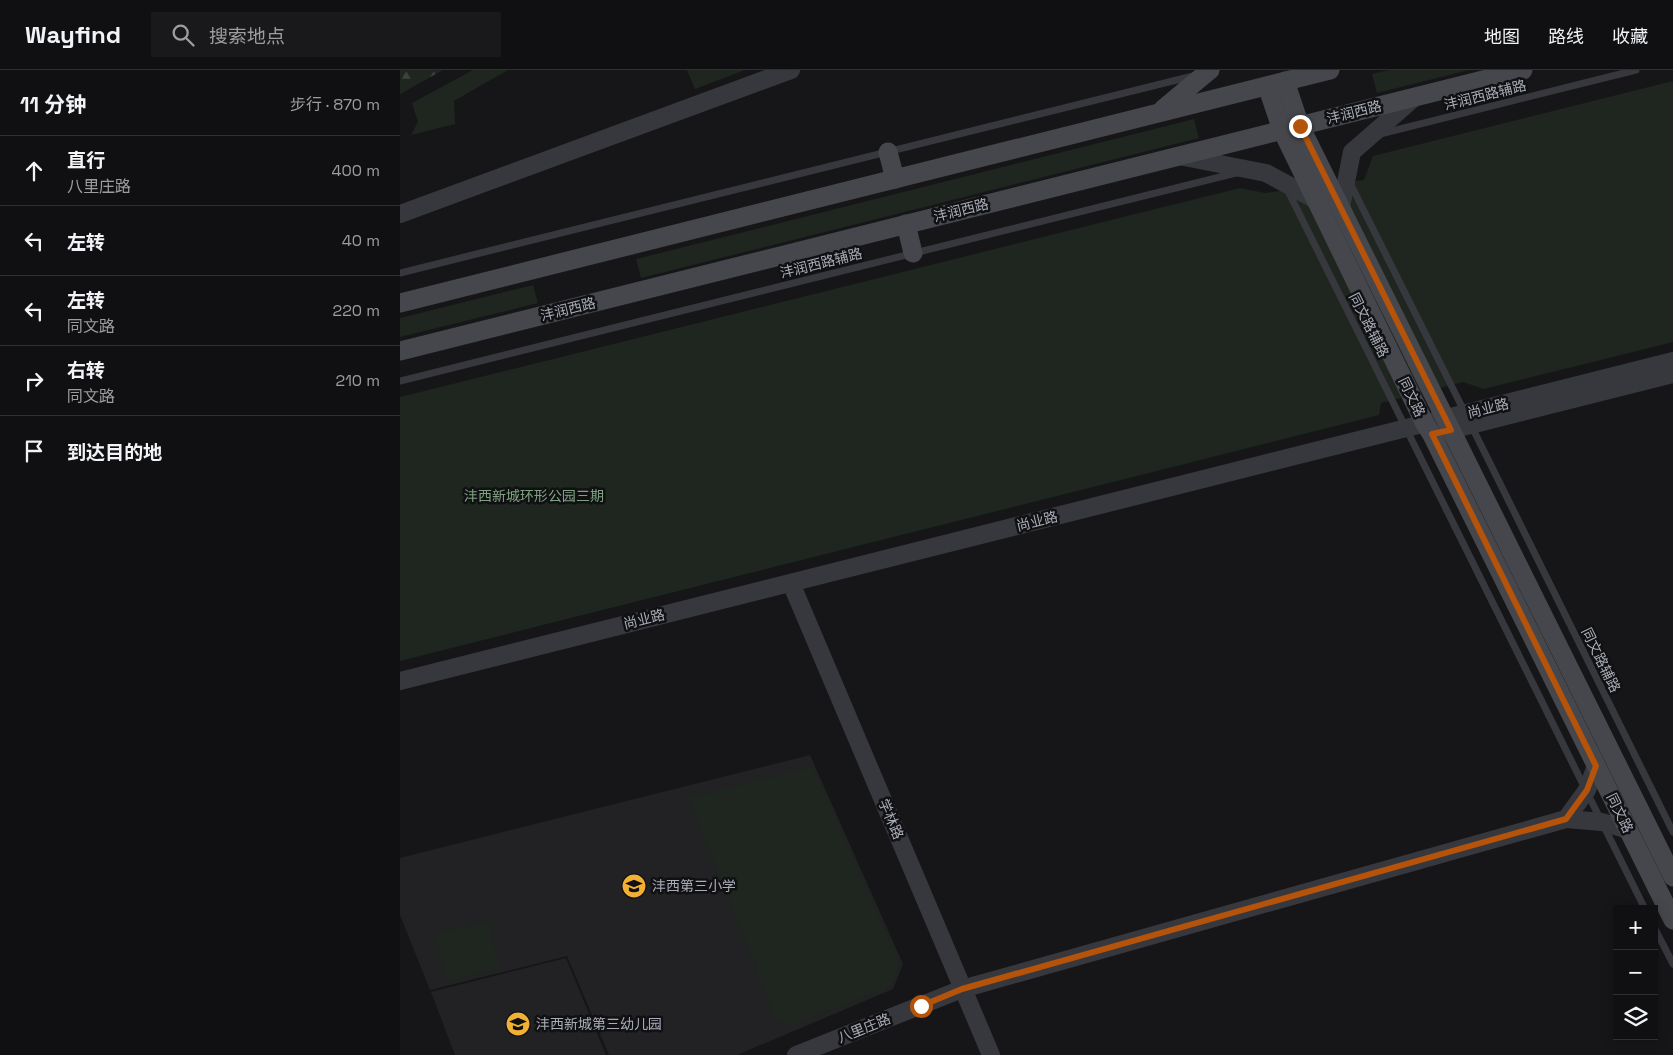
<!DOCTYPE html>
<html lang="zh">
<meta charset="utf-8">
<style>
:root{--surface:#101012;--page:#19191b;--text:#f1f3f6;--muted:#9c9d9f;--line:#303032}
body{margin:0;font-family:"Space Grotesk","Noto Sans SC",sans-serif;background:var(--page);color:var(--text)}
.controls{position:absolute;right:15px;bottom:15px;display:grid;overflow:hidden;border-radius:0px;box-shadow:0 2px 12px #0003}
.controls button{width:45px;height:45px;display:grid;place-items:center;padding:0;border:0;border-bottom:1px solid var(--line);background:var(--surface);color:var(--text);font:25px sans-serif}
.stop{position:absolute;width:15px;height:15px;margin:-11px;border:4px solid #b45309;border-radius:50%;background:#fff}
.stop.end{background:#b45309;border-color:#fff;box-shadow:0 1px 5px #0008}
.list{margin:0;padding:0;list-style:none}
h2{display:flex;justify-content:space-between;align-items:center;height:65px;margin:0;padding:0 20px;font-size:21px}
h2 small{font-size:16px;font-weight:400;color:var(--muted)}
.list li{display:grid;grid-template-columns:32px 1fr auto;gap:15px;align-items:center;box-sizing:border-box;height:70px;padding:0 20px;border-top:1px solid var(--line)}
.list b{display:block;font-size:19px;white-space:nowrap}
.list p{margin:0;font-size:16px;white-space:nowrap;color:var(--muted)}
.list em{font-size:16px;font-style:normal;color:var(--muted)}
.icon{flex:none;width:28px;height:28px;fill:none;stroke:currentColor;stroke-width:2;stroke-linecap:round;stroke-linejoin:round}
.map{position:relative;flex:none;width:1273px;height:985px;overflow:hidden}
header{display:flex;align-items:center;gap:30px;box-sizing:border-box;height:70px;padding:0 25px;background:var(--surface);border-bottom:1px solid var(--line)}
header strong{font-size:24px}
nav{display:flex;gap:28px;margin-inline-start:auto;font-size:18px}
.search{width:350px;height:45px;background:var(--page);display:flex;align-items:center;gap:12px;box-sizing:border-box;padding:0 18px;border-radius:0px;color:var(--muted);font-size:19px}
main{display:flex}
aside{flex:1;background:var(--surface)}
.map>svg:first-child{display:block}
</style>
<header>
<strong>Wayfind</strong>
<div class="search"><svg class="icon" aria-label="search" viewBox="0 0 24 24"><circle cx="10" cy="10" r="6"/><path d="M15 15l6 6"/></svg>搜索地点</div>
<nav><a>地图</a><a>路线</a><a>收藏</a></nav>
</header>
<main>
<aside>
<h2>11 分钟<small>步行 · 870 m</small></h2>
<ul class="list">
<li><svg class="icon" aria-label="ahead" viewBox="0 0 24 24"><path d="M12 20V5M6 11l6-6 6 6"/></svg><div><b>直行</b><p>八里庄路</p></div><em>400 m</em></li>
<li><svg class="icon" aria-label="left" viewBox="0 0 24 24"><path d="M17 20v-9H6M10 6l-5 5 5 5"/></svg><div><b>左转</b></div><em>40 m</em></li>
<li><svg class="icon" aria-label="left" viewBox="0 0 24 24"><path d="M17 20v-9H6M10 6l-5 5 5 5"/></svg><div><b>左转</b><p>同文路</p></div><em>220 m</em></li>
<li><svg class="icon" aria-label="right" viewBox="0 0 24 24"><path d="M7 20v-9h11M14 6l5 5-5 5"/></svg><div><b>右转</b><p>同文路</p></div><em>210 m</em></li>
<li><svg class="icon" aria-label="arrive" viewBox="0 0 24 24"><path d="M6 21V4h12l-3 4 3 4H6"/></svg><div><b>到达目的地</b></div></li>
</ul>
</aside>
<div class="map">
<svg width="1273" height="985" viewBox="0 0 1273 985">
<defs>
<pattern id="forest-firs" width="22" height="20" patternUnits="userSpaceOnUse" patternTransform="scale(1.25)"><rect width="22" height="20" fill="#1e261f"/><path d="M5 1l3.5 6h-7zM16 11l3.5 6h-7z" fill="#3c433d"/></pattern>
</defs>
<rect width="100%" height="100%" fill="#161618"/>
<g fill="#222225">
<polygon points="410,685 503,894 493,919 337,985 209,985 167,886 30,920 0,845 0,788"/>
<polygon points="166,888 206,985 55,985 31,922"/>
</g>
<g fill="#1e261f">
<polygon points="73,0 108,0 54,31 55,54 11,65 18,52 12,33"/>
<polygon points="287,0 345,0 295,19"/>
<polygon points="989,0 1069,0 977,23 972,4"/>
<polygon points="1273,11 1273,272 1084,319 1063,312 981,333 979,345 0,591 0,327 840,118 865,123 964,110 973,86"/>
<polygon points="794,49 799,68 241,208 236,189"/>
<polygon points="133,215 138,233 0,267 0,248"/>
<polygon points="413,697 500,894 491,916 389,956 377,951 288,728"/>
<polygon points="88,851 100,898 47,911 35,864"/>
</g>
<polygon fill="url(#forest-firs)" points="0,0 43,0 0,24"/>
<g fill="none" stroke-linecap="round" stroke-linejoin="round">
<g stroke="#37383d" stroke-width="7">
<polyline points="980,64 1236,0"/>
<polyline points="949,111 1065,343"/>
<polyline points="886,117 1245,839"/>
<polyline points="0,203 793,6"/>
<polyline points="0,311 836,103"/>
<polyline points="1071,355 1273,762"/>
<polyline points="1254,857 1273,894"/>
</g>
<g stroke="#37383d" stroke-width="18">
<polyline points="779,86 866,103 916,130"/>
<polyline points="941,137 952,82 1015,27"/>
<polyline points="0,144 391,0"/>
<polyline points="1039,363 1273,304"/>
<polyline points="391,513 591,985"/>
<polyline points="0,611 1273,291"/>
<polyline points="1196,696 1187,720 1166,749 1202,752 1228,760"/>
<polyline points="396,985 562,919 1166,749"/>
</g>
<g stroke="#45474d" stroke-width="19">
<polyline points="885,11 900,56 1273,807"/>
<polyline points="867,16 882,60 1025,354 1032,365 1273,850"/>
<polyline points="763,39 810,0"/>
<polyline points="488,82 495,109"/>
<polyline points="506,154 513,183"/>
<polyline points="0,233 930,0"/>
<polyline points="0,281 1123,0"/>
</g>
</g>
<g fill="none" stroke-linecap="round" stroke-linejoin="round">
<polyline stroke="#b45309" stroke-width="6" points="521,936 562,919 1166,749 1187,720 1196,696 1032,364 1051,360 900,56"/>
</g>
<defs>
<symbol id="school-disc" viewBox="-11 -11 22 22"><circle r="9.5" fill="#f2b134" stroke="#111113"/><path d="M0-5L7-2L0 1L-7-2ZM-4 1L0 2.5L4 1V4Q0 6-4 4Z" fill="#111"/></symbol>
</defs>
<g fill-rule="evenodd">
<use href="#school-disc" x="220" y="802" width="28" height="28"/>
<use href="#school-disc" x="104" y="940" width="28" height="28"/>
</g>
<g text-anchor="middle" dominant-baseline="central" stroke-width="5" stroke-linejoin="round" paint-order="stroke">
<g font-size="14" fill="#a8adb8" stroke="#111113">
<text transform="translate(1085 25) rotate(-14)">沣润西路辅路</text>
<text transform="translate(954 42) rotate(-14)">沣润西路</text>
<text transform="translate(561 140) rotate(-14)">沣润西路</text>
<text transform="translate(421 193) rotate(-14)">沣润西路辅路</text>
<text transform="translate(168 239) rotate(-14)">沣润西路</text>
<text transform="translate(969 255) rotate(63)">同文路辅路</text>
<text transform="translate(1012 327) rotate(64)">同文路</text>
<text transform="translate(1088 338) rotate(-14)">尚业路</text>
<text transform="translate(637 451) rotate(-14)">尚业路</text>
<text transform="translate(244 549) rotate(-14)">尚业路</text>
<text transform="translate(1201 590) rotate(64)">同文路辅路</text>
<text transform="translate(1220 743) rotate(64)">同文路</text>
<text transform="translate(491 749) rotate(67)">学林路</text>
<text transform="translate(464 958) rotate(-22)">八里庄路</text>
</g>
<g font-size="14" fill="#7fa381" stroke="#111113">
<text x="134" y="426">沣西新城环形公园三期</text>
</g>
<g font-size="14" fill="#a8adb8" stroke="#111113" text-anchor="start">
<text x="252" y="816">沣西第三小学</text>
<text x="136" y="954">沣西新城第三幼儿园</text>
</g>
</g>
</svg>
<div class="controls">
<button>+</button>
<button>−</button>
<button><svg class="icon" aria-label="layers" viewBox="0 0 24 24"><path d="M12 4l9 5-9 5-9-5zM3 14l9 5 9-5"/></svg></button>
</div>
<div class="stop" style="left:521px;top:936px"></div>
<div class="stop end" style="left:900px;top:56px"></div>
</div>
</main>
